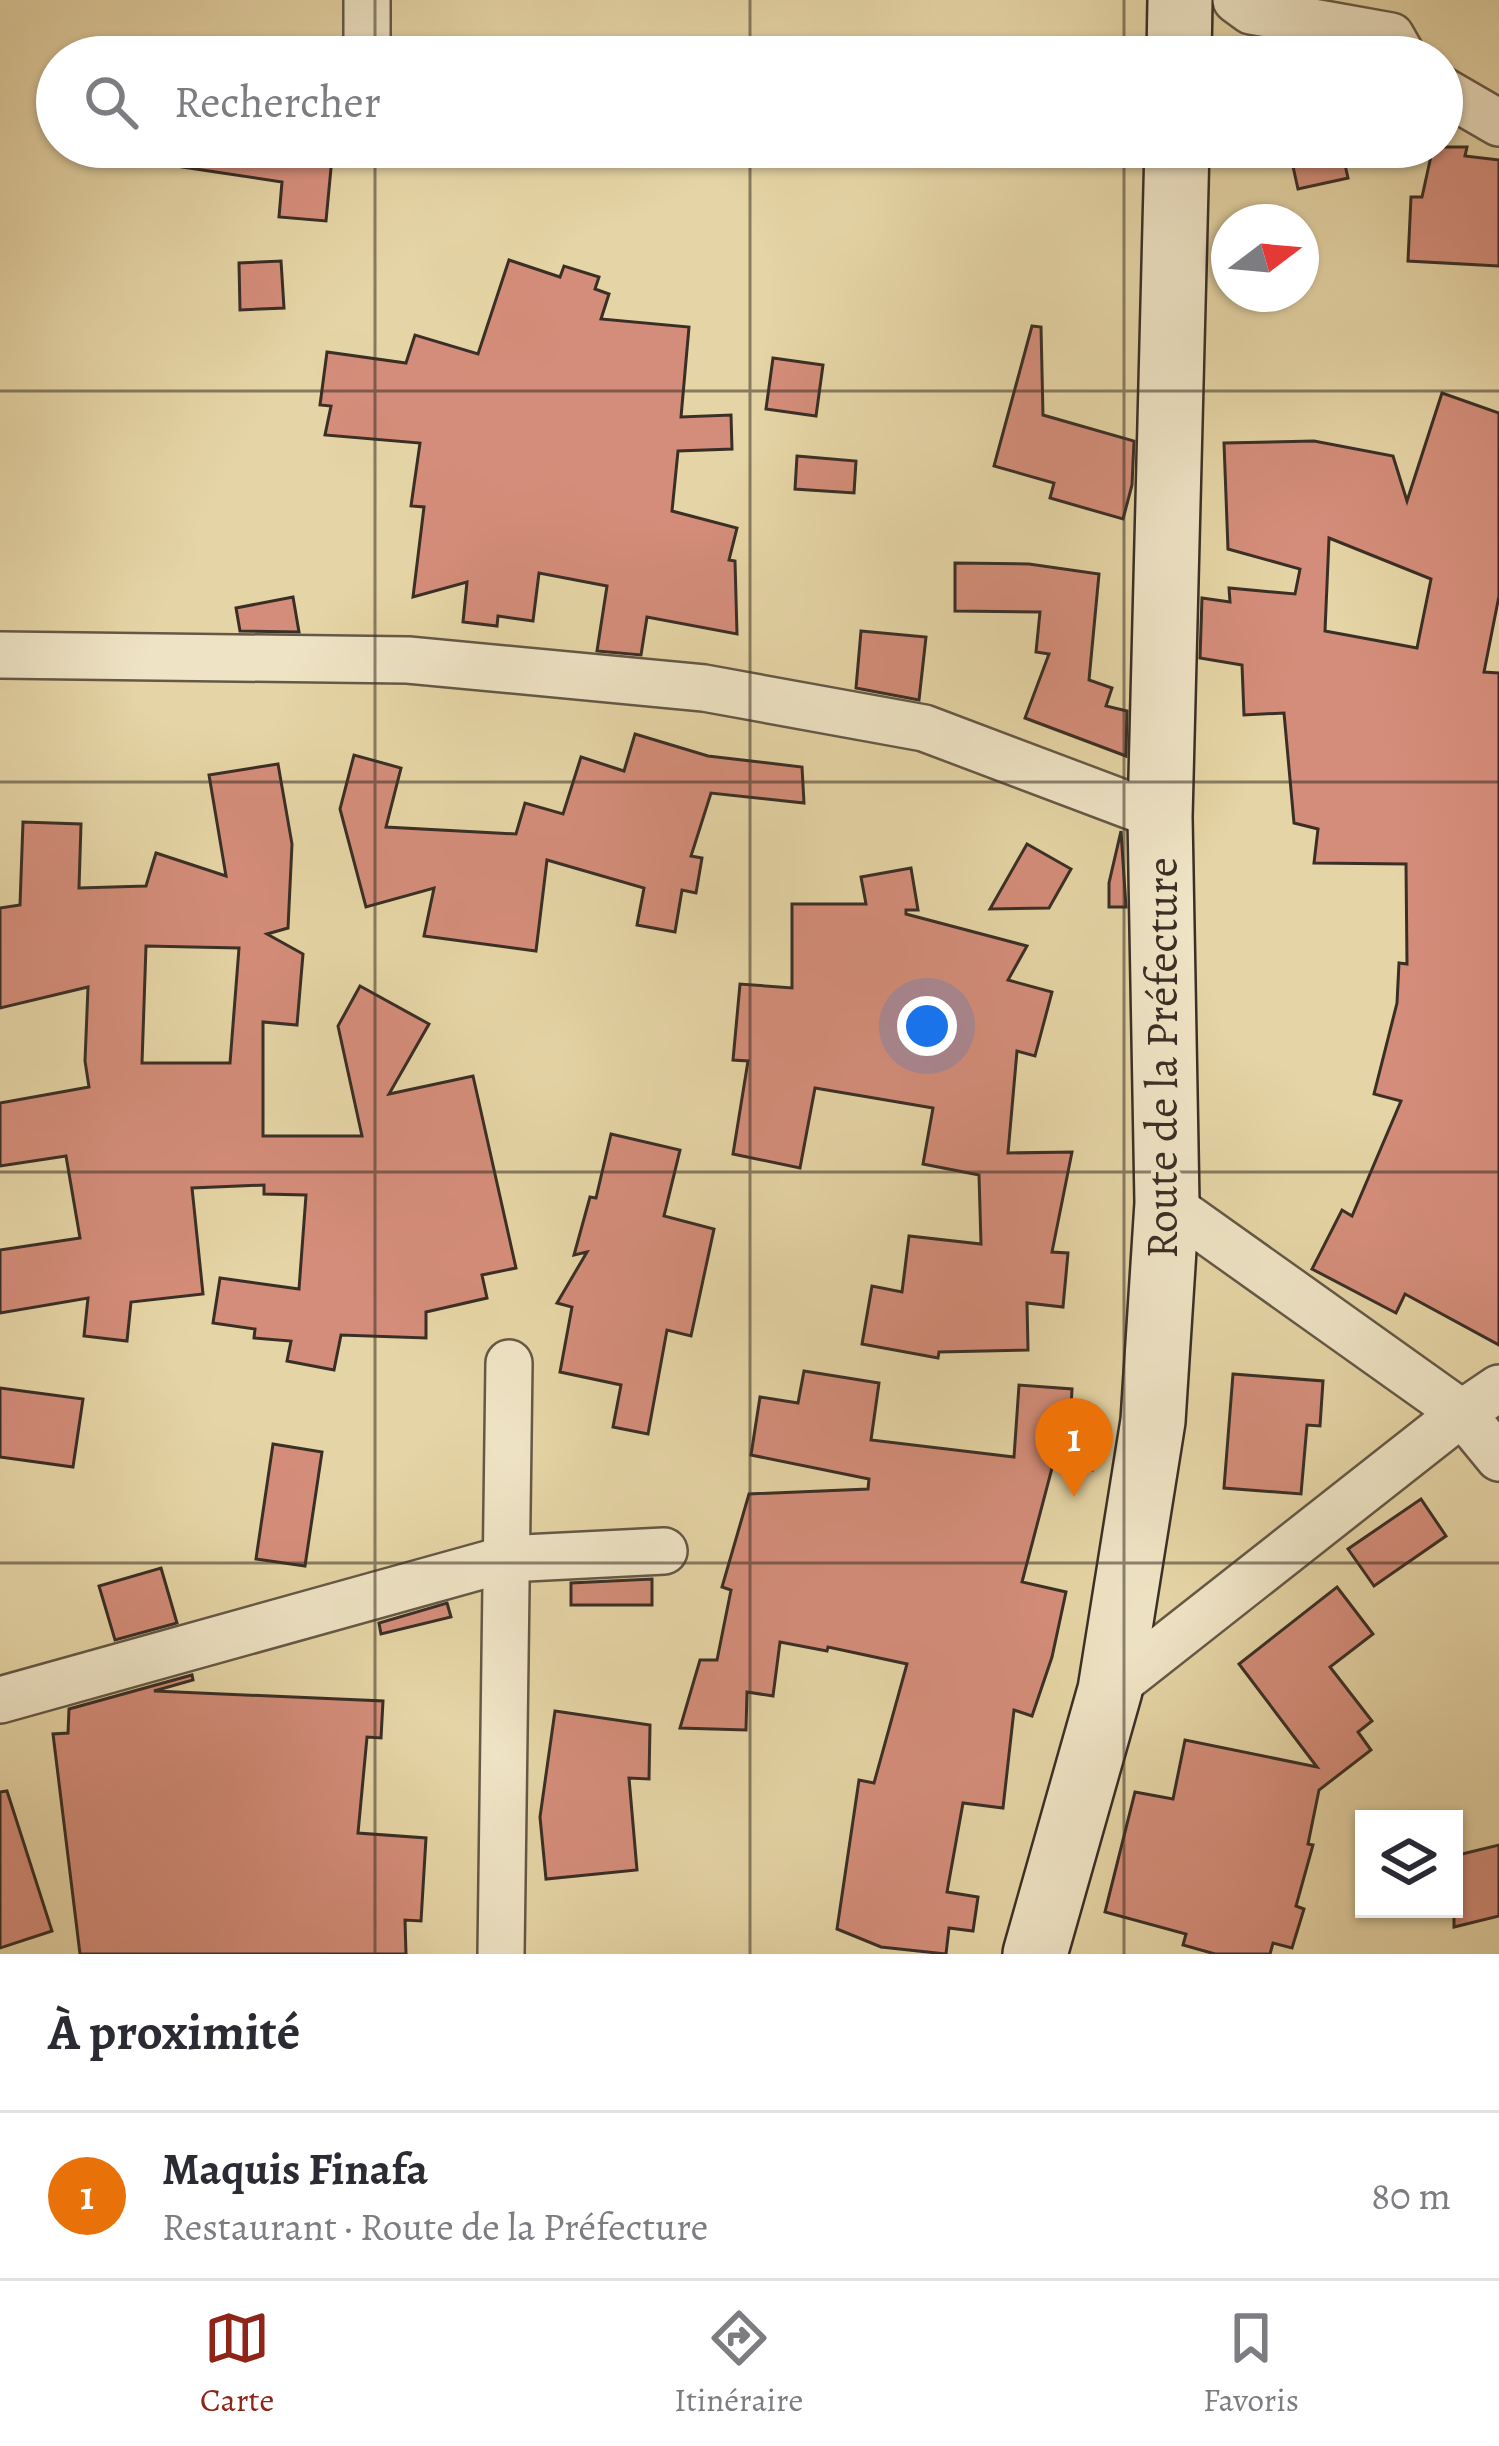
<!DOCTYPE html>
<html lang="fr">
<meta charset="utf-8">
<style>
:root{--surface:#fff;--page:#f2f2f3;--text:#2b2b33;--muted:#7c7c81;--line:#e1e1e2;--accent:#8f2418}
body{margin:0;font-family:Alegreya,serif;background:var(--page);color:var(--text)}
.controls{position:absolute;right:36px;bottom:36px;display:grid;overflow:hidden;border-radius:0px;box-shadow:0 3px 9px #0004}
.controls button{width:108px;height:108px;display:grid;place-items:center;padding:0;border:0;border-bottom:3px solid var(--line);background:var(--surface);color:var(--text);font:60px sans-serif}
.compass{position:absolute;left:1211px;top:204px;width:108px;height:108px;border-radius:50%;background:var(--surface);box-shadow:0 3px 9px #0004;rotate:74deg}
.you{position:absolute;left:927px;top:1026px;width:42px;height:42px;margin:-30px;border:9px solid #fff;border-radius:50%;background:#1a73e8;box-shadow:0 0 0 18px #1a73e833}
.badge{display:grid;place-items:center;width:78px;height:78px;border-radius:50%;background:var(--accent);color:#fff;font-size:39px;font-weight:700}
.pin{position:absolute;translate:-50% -99px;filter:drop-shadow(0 3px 6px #0008)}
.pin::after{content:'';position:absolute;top:63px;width:42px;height:36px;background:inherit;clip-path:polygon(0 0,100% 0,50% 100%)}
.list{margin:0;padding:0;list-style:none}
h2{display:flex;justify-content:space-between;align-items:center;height:156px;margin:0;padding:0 48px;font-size:51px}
h2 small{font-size:39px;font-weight:400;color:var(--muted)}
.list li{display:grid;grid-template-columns:78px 1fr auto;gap:36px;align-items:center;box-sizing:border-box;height:168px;padding:0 48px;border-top:3px solid var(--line)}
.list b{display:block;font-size:45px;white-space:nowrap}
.list p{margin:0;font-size:39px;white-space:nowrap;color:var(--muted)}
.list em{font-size:39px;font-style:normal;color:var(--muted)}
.icon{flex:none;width:66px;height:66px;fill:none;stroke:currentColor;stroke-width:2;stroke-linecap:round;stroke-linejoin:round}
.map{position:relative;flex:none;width:1499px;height:1954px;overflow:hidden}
.search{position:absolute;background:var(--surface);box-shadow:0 3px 9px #0004;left:36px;right:36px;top:36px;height:132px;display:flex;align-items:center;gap:30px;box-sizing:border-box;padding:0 42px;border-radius:66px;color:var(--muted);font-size:45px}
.sheet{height:324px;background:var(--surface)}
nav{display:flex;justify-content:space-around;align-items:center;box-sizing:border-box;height:168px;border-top:3px solid var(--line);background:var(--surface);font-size:33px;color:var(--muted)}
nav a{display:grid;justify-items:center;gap:6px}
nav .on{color:var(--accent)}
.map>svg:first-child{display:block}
</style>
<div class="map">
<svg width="1499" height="1954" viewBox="0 0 1499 1954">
<rect width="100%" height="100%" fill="#e5d4a5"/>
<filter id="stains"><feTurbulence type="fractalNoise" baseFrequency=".00167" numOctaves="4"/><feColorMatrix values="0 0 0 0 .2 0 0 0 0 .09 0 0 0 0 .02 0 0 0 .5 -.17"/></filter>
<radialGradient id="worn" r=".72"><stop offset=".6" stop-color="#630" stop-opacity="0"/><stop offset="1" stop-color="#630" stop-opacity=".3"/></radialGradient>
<g fill="#d48d7a" stroke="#3a2f26" stroke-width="3" fill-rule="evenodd">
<polygon points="184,147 333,147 326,221 279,217 282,182 182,167"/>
<polygon points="1318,147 1341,147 1348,178 1298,189 1290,153"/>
<polygon points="1433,147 1467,147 1465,156 1499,160 1499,266 1408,261 1411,197 1422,197"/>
<polygon points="509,260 560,277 564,266 599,277 595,289 609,294 601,319 689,327 681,417 731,415 732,449 678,451 672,511 737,528 729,560 735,561 737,634 647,617 641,655 597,651 607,586 539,573 533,621 498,616 497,626 463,622 467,582 413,597 424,507 411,506 420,443 325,435 331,406 320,405 327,352 406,363 415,335 478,354"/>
<polygon points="281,261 284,308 240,310 239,263"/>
<polygon points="1032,326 1041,327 1043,415 1134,441 1132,485 1123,519 1050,498 1054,483 994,466"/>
<polygon points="773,358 823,365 816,416 766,409"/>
<path d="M1442 393 1499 413V596L1484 672 1499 673V1345L1405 1294 1396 1313 1312 1269 1342 1210 1352 1216 1401 1101 1374 1094 1397 1003 1399 963 1407 964 1406 864 1314 863 1318 829 1294 823 1284 713 1244 715 1242 665 1200 658 1202 598 1230 602 1229 588 1295 594 1300 569 1228 549 1224 443 1314 441 1393 456 1407 501ZM1329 538 1431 579 1417 648 1325 631Z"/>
<polygon points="797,456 856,461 854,493 795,489"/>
<polygon points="955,563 1029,564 1099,574 1089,680 1112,688 1106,706 1127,711 1126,756 1025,718 1049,654 1036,652 1040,612 955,611"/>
<polygon points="293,597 299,632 240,631 236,608"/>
<polygon points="861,631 926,637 919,700 856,688"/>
<polygon points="635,734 708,756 802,767 804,803 711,793 691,856 702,858 696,893 682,890 675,932 637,925 644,888 547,860 536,951 424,936 434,888 366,907 340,809 354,755 401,768 386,827 516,834 525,803 563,814 581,757 624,771"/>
<path d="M278 764 292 844 288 928 267 934 303 954 297 1025 263 1022V1136H362L338 1026 360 986 429 1024 389 1094 473 1076 516 1268 482 1275 487 1298 426 1312V1338L341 1335 334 1370 287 1361 291 1341 254 1338 255 1329 213 1323 220 1278 299 1289 306 1195 264 1194V1185L192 1188 203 1294 131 1302 127 1341 84 1336 88 1298 0 1313V1250L80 1238 66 1156 0 1166V1103L89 1087 85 1061 88 987 0 1008V908L20 905 23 822 81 824 79 888 146 886 156 853 226 876 209 775ZM146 946 239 948 230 1063H142Z"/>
<polygon points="1121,831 1126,907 1109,907 1109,883"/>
<polygon points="1027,844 1071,869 1049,908 990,909"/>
<polygon points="911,868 918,910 906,910 906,914 1027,946 1008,980 1052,992 1035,1056 1017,1051 1008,1153 1072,1152 1052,1252 1068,1253 1063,1307 1027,1303 1028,1350 939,1352 938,1358 862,1344 872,1286 902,1292 909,1236 981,1244 979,1175 923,1164 933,1108 815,1088 800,1168 733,1154 748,1061 733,1060 740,984 792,988 792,904 866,904 861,877"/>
<polygon points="611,1134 680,1150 664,1216 714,1229 691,1336 667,1330 648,1434 613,1427 621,1385 560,1372 572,1307 557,1303 587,1252 574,1255 590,1197 596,1198"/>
<polygon points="804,1371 879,1383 871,1440 1014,1457 1019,1385 1072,1389 1070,1429 1094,1431 1092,1470 1052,1468 1022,1582 1066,1592 1052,1657 1032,1716 1014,1710 1003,1808 963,1803 947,1892 978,1897 973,1931 949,1928 946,1954 881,1947 837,1929 859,1780 874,1783 907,1664 828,1647 827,1651 780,1642 773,1696 747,1692 746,1730 680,1728 700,1660 717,1660 731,1590 722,1587 749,1494 868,1489 869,1479 751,1455 760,1397 798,1403"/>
<polygon points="1233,1374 1323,1381 1320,1426 1307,1425 1301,1494 1224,1488"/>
<polygon points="0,1388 83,1399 73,1467 0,1457"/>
<polygon points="273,1444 322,1452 305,1566 256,1559"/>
<polygon points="1421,1499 1446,1536 1374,1586 1348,1549"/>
<polygon points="161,1568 177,1623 115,1640 99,1586"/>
<polygon points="652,1579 652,1605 571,1605 571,1583"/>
<polygon points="1337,1587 1373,1634 1330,1667 1372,1721 1358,1732 1371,1750 1319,1790 1308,1844 1313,1845 1296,1906 1304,1909 1292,1948 1273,1943 1270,1954 1215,1954 1183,1945 1186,1934 1105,1912 1135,1792 1173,1799 1185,1740 1317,1767 1239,1664"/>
<polygon points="447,1603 451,1617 381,1634 379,1623"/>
<polygon points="192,1675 193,1680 154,1691 383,1701 381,1738 367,1737 358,1833 426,1838 421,1921 405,1920 406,1954 80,1954 53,1734 68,1733 69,1709"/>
<polygon points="555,1711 650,1725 649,1779 629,1778 637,1870 546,1879 540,1817"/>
<polygon points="7,1791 52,1931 0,1948 0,1792"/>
<polygon points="1499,1845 1499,1916 1454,1927 1454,1856"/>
</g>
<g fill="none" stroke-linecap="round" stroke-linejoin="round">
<defs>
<g id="street">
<polyline points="367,0 367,56"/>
<polyline points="1236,0 1251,11 1391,36 1403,57"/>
<polyline points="1442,90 1499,123"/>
<polyline points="0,655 408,660 704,688 924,728 1160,817"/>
<polyline points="1167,1203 1462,1413 1499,1458"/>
<polyline points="1110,1690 1462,1413 1499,1388"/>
<polyline points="0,1700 506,1559 664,1551"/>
<polyline points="501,1954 509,1363"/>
</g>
<g id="secondary">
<polyline points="1179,57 1180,0"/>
<polyline points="1035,1954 1110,1690 1153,1421 1167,1203 1160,817 1177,147"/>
</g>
</defs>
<use href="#street" stroke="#655846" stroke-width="50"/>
<use href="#secondary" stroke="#3a2f26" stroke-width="68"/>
<use href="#street" stroke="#eee3c4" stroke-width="45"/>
<use href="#secondary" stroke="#eee3c4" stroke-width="63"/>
</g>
<path fill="none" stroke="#3a2f26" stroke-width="3" stroke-opacity="0.55" d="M375 0V57M750 0V57M1124 0V57M375 147V1954M750 147V1954M1124 147V1954M0 391H1499M0 782H1499M0 1172H1499M0 1563H1499"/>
<g text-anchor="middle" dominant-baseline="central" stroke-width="10" stroke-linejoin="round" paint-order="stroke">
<g font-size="45" fill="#3a2f26" stroke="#eee3c4">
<text transform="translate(1162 1058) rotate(-90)">Route de la Préfecture</text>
</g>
</g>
<rect width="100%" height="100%" filter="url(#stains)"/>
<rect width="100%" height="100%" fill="url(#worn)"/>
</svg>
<div class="controls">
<button><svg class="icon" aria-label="layers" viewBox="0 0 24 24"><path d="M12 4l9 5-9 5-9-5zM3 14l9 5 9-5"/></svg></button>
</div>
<svg class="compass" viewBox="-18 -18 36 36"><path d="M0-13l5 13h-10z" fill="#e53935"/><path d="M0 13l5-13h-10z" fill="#7c7c81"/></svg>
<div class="you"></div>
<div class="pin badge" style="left:1074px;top:1497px;background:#e8710a">1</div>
<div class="search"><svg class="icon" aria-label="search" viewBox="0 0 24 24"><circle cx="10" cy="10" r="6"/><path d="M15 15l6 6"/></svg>Rechercher</div>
</div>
<section class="sheet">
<h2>À proximité<small></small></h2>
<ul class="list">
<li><span class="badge" style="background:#e8710a">1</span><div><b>Maquis Finafa</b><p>Restaurant · Route de la Préfecture</p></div><em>80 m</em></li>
</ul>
</section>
<nav>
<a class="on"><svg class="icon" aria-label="map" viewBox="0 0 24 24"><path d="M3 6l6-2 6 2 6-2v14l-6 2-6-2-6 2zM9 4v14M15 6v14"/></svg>Carte</a>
<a><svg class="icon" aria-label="directions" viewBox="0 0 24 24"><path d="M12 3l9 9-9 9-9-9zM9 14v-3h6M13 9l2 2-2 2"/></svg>Itinéraire</a>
<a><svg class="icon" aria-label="saved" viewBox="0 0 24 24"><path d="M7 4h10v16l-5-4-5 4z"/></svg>Favoris</a>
</nav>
